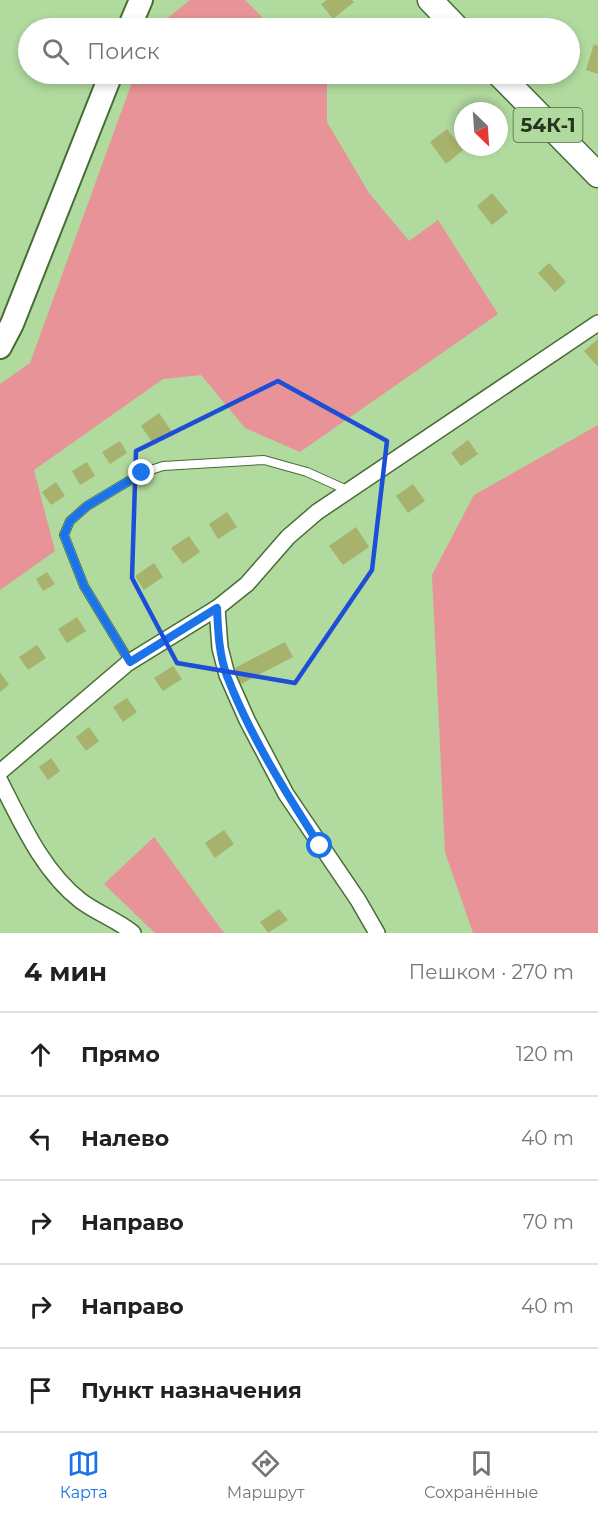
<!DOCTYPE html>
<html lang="ru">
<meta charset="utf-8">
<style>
:root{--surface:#fff;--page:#f2f2f2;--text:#202124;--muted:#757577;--line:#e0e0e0;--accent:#1a73e8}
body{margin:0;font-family:Montserrat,sans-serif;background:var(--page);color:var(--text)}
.compass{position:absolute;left:454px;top:102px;width:54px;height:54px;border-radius:50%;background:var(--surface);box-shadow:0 3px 9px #0003;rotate:155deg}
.stop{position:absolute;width:18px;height:18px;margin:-14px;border:4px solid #1a73e8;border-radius:50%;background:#fff}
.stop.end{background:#1a73e8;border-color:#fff;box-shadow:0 2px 6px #0008}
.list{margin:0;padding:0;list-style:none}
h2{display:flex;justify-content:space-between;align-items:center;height:78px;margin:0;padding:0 24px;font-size:26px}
h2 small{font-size:20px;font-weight:400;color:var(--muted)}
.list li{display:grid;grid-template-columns:39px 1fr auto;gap:18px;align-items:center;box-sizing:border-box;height:84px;padding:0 24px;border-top:2px solid var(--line)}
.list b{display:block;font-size:22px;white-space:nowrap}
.list em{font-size:20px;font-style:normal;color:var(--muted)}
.icon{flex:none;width:33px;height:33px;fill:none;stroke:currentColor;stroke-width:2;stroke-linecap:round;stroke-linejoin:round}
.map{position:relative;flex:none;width:598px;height:933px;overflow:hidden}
.search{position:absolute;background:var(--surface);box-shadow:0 3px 9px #0003;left:18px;right:18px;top:18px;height:66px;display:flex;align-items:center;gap:15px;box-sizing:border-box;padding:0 21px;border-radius:33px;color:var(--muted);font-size:22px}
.sheet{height:498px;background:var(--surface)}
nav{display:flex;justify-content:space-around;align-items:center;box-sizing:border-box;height:84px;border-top:2px solid var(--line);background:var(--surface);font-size:16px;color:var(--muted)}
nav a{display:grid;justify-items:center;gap:3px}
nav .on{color:var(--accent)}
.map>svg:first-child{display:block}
</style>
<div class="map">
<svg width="598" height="933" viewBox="0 0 598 933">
<rect width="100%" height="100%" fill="#b1da9e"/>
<g fill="#e89398">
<polygon points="190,0 245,0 273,28 155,28"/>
<polygon points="135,74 318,74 327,83 327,122 369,193 409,241 438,220 498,314 300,452 245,428 201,375 163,379 34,470 55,551 0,590 0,384 30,363"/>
<polygon points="598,425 598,933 473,933 445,852 432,575 474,495"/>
<polygon points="154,837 224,933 155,933 104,884"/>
</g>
<g fill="#a7b26d">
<polygon points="327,0 352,0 354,2 333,19 321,4"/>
<polygon points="594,44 598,46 598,74 586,70"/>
<polygon points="447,129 463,150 446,164 430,142"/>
<polygon points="492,193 508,212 492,225 477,206"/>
<polygon points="549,263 566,282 555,292 538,273"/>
<polygon points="598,339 598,367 584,351"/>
<polygon points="159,413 172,432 154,445 141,426"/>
<polygon points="468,440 478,454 461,466 451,453"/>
<polygon points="120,441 127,453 110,464 102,452"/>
<polygon points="87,462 95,476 80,485 72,471"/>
<polygon points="56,482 65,496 51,505 42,492"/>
<polygon points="413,484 425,501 408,513 396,496"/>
<polygon points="227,512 237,527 218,539 209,524"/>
<polygon points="356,527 369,547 343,565 329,546"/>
<polygon points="189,536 200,552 183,564 171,548"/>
<polygon points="154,563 163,577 144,590 135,576"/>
<polygon points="47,572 55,584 43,591 36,579"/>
<polygon points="77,617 86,631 67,643 58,629"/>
<polygon points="285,642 293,657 241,684 233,669"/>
<polygon points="37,645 46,658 28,670 19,657"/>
<polygon points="173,666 182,679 163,691 154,678"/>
<polygon points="0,672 9,685 0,692"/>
<polygon points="127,698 137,712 123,722 113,707"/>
<polygon points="89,727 99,741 86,751 76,737"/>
<polygon points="51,758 60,771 48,780 39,767"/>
<polygon points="224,830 234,844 215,858 205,843"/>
<polygon points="279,909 288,920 268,933 260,922"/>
</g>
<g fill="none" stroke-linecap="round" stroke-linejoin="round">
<defs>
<polyline id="service" points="130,662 84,586 64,535 70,521 87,506 142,473 163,466 264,460 307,472 347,490"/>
<g id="minor">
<polyline points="217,608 220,648 227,675 247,720 286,794 358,900 377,933"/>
<polyline points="0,772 128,663 217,608 247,584 288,537 317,512 598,323"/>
<path d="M0 781C21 822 43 872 81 901 97 913 117 920 133 933"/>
</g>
<g id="secondary">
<polyline points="129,28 141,0"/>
<polyline points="0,347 12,324 111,74"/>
</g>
<g id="primary">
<polyline points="430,0 457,28"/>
<polyline points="499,74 598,175"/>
</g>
</defs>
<use href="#service" stroke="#486d36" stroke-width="10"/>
<use href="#minor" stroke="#486d36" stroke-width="18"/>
<use href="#secondary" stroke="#486d36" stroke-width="26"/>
<use href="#primary" stroke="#486d36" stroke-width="27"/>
<use href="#service" stroke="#fff" stroke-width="8"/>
<use href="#minor" stroke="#fff" stroke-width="15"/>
<use href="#secondary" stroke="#fff" stroke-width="22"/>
<use href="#primary" stroke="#fff" stroke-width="24"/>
</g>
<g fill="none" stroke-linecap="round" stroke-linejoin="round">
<path stroke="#1a73e8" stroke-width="8" d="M142 473 87 506 70 521 64 535 84 586 130 662 217 608C218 631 219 655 227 676 250 736 286 793 320 846"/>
</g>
<path fill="none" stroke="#1d4ed8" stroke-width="4.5" stroke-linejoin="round" d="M278 381 387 441 372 570 295 683 177 663 132 578 136 451Z"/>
<g text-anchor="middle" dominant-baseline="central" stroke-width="6" stroke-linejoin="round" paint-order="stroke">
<rect fill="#b1da9e" stroke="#4f6644" stroke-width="1.5" x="513.5" y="108" width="69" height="34" rx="4.5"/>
<g font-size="20" font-weight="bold" fill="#25351d">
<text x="548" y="125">54К-1</text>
</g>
</g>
</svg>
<svg class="compass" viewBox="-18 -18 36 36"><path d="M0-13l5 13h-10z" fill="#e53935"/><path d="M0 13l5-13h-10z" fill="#757577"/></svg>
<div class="stop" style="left:320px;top:846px"></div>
<div class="stop end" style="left:142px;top:473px"></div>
<div class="search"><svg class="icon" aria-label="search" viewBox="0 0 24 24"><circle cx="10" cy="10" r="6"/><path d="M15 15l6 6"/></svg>Поиск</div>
</div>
<section class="sheet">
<h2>4 мин<small>Пешком · 270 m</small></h2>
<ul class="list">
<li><svg class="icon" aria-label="ahead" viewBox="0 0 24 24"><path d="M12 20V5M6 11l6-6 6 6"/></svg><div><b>Прямо</b></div><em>120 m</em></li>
<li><svg class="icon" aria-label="left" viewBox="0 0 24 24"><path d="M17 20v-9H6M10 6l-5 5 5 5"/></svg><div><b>Налево</b></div><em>40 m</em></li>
<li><svg class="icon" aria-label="right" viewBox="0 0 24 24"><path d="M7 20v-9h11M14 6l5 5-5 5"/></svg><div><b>Направо</b></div><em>70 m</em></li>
<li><svg class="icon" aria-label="right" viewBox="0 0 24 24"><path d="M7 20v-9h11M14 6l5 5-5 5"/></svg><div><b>Направо</b></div><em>40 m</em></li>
<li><svg class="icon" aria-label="arrive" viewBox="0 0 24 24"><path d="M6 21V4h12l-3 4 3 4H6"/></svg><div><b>Пункт назначения</b></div></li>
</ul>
</section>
<nav>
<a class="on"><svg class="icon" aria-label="map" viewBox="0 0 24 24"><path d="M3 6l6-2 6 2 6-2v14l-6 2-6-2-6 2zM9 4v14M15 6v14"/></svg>Карта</a>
<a><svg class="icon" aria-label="directions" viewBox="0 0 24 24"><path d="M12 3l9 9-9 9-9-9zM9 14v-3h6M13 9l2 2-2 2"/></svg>Маршрут</a>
<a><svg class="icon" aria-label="saved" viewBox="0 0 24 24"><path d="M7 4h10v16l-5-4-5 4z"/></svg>Сохранённые</a>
</nav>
